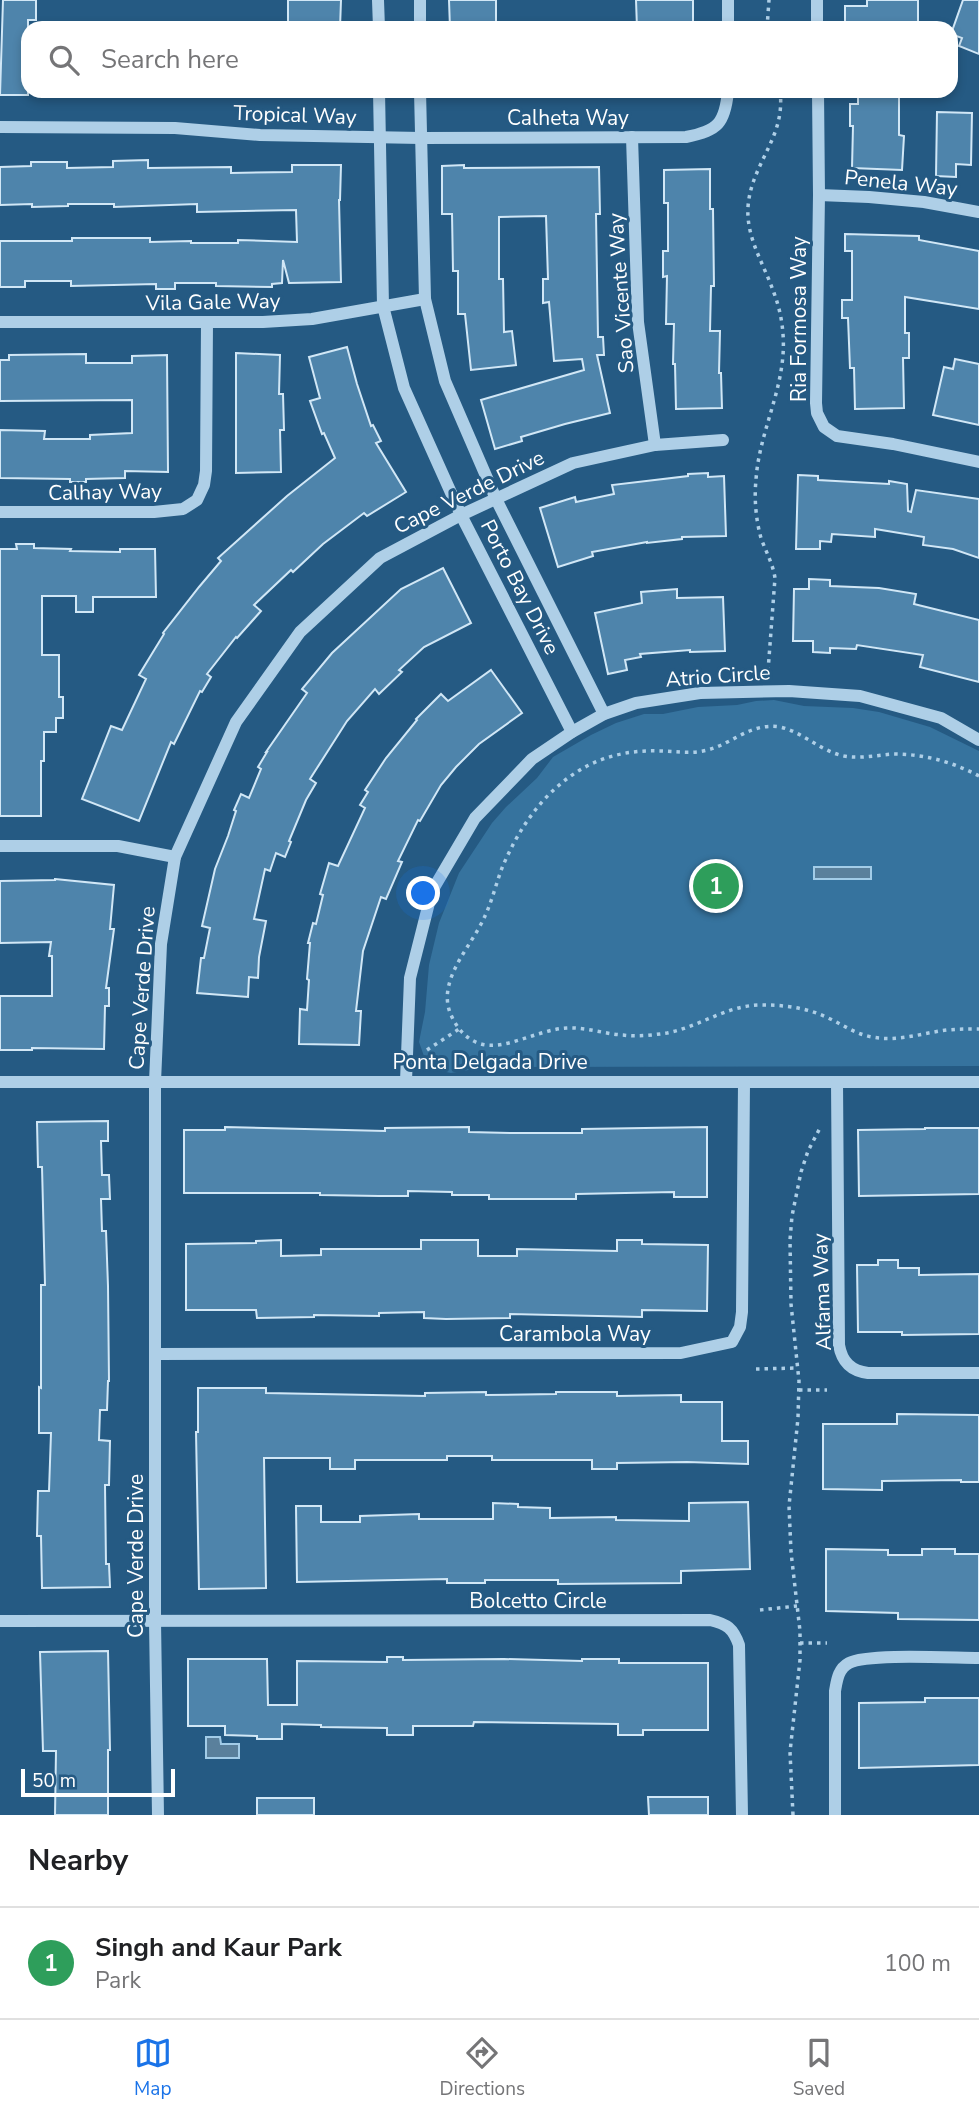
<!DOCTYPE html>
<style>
:root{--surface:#fff;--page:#f6f6f6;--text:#202124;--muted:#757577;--line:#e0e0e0;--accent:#1a73e8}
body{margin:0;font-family:"Nunito Sans",sans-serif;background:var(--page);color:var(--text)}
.scale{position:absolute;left:21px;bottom:18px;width:154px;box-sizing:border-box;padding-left:7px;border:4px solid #fff;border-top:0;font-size:19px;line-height:24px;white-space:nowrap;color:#fff;-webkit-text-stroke:5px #255a83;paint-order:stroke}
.you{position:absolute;left:424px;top:894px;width:24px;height:24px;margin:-18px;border:5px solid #fff;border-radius:50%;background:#1a73e8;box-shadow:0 0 0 10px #1a73e833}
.badge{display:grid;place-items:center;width:46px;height:46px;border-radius:50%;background:var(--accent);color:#fff;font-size:23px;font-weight:700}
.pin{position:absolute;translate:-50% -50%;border:4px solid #fff;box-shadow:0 2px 7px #0006}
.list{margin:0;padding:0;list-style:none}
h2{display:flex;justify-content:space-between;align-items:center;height:91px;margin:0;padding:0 28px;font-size:30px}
h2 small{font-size:23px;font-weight:400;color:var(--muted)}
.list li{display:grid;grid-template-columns:46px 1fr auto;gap:21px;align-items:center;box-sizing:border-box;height:112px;padding:0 28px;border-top:2px solid var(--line)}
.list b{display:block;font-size:26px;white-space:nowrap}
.list p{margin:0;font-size:23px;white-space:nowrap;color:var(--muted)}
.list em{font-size:23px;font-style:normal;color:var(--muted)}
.icon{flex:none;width:38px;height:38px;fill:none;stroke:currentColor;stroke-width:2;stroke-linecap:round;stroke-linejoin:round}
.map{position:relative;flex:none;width:979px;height:1815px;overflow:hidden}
.search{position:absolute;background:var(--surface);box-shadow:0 4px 10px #0003;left:21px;right:21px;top:21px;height:77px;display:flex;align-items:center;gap:18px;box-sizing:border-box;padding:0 24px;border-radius:21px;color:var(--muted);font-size:26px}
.sheet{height:203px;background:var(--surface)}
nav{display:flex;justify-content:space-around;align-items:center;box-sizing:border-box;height:98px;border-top:2px solid var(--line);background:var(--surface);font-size:19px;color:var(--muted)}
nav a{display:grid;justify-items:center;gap:4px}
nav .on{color:var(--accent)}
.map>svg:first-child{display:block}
</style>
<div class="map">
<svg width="979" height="1815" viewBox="0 0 979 1815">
<rect width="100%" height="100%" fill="#255a83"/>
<polygon fill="#36739e" points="774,700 804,706 853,708 879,712 930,727 979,751 979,1066 486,1067 451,1073 441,1071 432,1066 425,1059 419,1042 425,1012 429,965 439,923 459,873 492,823 506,807 537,778 553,757 591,735 616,723 644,714 663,714 698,707 737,705 756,701"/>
<g fill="#5a809c" stroke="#a2cce8" stroke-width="2">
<rect x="814" y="867" width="57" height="12"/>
<polygon points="206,1737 220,1737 221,1744 239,1744 239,1758 206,1758"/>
</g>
<g fill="#4e84ab" stroke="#d1e7f6" stroke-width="2">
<polygon points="3,0 36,0 36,20 28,20 28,95 0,95"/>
<polygon points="288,0 341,0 340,28 288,28"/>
<polygon points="449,0 496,0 496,28 450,28"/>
<polygon points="636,0 693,0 693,28 637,28"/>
<polygon points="867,0 918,0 918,28 855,28 856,25 845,25 845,6 867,6"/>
<polygon points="963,0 979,0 979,54 959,46 962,38 951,34"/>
<polygon points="858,91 899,91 899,135 904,136 902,170 852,168 853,126 850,126 850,104 858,104"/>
<polygon points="937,112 972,113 971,165 956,164 956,177 936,176"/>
<polygon points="148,160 148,168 231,167 231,173 292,172 292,165 341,165 340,200 339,200 341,282 289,283 283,260 282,283 272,284 272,287 216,286 216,283 175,283 175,289 156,289 156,284 71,286 71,281 25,281 25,287 0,287 0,241 72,241 72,238 150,238 150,242 191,241 191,243 238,243 238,240 297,242 296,210 197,212 197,204 114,207 114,204 68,204 68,206 32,207 32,204 0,205 0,167 31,166 31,162 67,162 67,168 113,167 113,161"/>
<polygon points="464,165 464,168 599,167 600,214 596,214 598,337 603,337 604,355 597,355 610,413 565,424 521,437 522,441 495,449 481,400 584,370 582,359 554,361 549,302 543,303 543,279 548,279 546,216 499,217 499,279 503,279 504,332 512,331 516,365 471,370 465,314 458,314 458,271 453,271 452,214 442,214 442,166"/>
<polygon points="710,169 710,209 713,209 714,286 711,286 710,331 720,331 719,373 721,373 722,408 676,409 675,364 673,364 674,324 666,324 667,276 663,277 663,251 668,251 668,203 664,203 664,170"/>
<polygon points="845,234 919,236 919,240 979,251 979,309 905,297 905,333 909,333 909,358 903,358 904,408 855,409 854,368 850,368 848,318 842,318 842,300 852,300 852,251 845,251"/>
<polygon points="347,347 357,384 371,426 373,425 381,441 376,443 406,492 367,516 364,513 323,544 293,572 291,570 254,605 261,611 237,638 236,637 207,674 211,677 202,692 200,691 174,744 171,742 139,821 82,799 111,726 122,730 146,679 139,675 164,634 163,633 199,587 221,561 218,558 287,496 335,458 324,433 322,434 310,401 320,398 309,357"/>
<polygon points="236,353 280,355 279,394 283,394 284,430 280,430 281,472 236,473"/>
<polygon points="86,354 86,363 132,363 132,356 167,355 168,472 125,471 125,478 86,479 86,482 70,482 70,479 0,478 0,430 45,431 44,439 90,439 90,435 132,433 132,400 0,401 0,360 9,360 9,355"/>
<polygon points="955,359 979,364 979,425 933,415 944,367 953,369"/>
<polygon points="708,473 708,477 724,476 726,536 682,537 682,539 647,543 647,542 592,552 593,556 558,567 540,508 575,497 576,502 614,494 612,485 688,476 688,474"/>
<polygon points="798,475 818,476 818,480 889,484 889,481 907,484 908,511 911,512 916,490 979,499 979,558 953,549 923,545 924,537 875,529 875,537 832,534 831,542 820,541 820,549 796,549"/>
<polygon points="16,544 34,544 34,548 71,549 70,551 120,552 120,549 155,549 156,597 93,597 93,612 76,612 76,596 42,596 42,655 59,655 59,697 63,697 63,718 56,718 56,732 44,732 44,761 41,761 41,816 0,816 0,549 17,549"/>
<polygon points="443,568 471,623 424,647 399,670 402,672 379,694 375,689 347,721 310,779 316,783 306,800 289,841 291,842 285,857 276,853 270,871 265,869 254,919 266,921 259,957 258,978 249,977 248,997 197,993 201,958 204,958 210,928 202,926 215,869 228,836 236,811 234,810 241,794 249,798 261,769 258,767 267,752 266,752 307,693 302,689 332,653 401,589"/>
<polygon points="809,579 830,580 830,586 879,588 916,594 914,604 979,620 979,682 920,667 923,655 857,645 856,649 830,648 830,653 813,652 813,641 793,641 794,589 809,589"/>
<polygon points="677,589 677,598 723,597 725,651 690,652 690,650 640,654 641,657 625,660 627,670 608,674 595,613 642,603 641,592"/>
<polygon points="491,670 522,713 479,744 456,767 441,785 420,821 418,820 398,861 402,862 386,899 381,897 363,951 356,1011 361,1011 359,1045 299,1044 300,1009 307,1010 309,980 307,979 310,943 308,943 313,923 316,924 323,895 320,894 329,863 338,866 365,808 360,805 368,792 365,790 386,758 417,720 416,719 441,694 448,701"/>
<polygon points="55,879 114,885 110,929 114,929 106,988 109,988 109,1006 105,1006 104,1049 32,1048 32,1050 0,1050 0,996 52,996 52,956 49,956 51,942 0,943 0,881 55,880"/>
<polygon points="108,1121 108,1141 101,1141 102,1175 109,1175 110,1199 101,1199 102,1231 106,1231 108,1286 109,1381 108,1381 107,1410 100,1410 99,1440 110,1441 109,1485 105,1485 106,1564 109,1564 110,1587 42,1588 41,1536 37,1536 38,1491 49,1491 51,1433 39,1433 39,1387 41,1388 41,1285 45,1285 42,1167 38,1167 37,1122"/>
<polygon points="225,1127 385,1131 385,1128 469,1127 469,1132 510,1133 582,1133 582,1129 707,1127 707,1197 674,1197 674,1192 576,1194 576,1199 489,1199 489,1195 452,1195 452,1192 408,1191 408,1196 379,1196 320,1195 320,1193 184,1193 184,1130 225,1130"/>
<polygon points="925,1128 979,1128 979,1194 859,1196 858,1130 925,1129"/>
<polygon points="281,1240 281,1256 321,1255 321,1249 421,1249 421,1240 478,1240 478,1256 517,1256 517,1249 617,1251 617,1240 642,1240 642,1244 708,1245 707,1311 642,1310 642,1317 510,1314 510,1318 446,1319 424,1318 424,1312 379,1313 379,1316 314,1315 314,1317 257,1318 256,1310 186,1310 186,1244 256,1243 256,1241"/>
<polygon points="878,1260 898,1260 898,1268 919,1268 919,1275 979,1274 979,1334 902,1335 902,1332 858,1332 857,1265 878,1265"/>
<polygon points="198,1388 266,1388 266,1393 425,1396 425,1393 486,1392 486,1395 556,1394 556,1392 617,1392 617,1396 681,1395 681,1402 722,1402 722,1441 748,1441 748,1464 687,1462 617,1463 617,1469 592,1469 592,1460 492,1460 492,1456 447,1456 447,1460 355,1460 355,1469 330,1469 330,1458 264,1458 266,1588 199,1589 196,1432 198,1432"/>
<polygon points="897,1414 979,1415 979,1482 961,1482 961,1480 882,1481 882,1490 823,1489 823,1424 897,1424"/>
<polygon points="748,1502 750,1569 681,1571 681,1583 558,1584 558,1580 485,1580 485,1583 447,1583 447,1579 297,1582 296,1506 321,1506 321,1522 360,1522 360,1516 419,1514 419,1519 493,1519 493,1503 518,1504 518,1507 550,1508 550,1518 616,1517 616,1520 689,1521 689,1503"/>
<polygon points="826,1549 888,1550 888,1555 922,1555 922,1549 955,1549 955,1554 979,1554 979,1620 898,1619 898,1613 826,1611"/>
<polygon points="108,1651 110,1750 108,1750 108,1815 55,1815 56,1751 43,1751 40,1652"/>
<polygon points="387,1657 403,1657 403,1660 504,1659 582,1661 582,1659 619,1659 619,1663 708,1663 708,1730 643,1730 643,1735 618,1735 618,1724 474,1722 473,1726 413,1726 413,1735 387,1735 387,1728 321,1727 321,1725 282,1724 282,1739 257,1739 257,1736 225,1735 225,1726 188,1726 188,1659 267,1659 268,1705 297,1705 297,1661 387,1662"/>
<polygon points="925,1698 979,1698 979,1765 859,1768 859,1703 925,1702"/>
<polygon points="648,1797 708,1797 708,1815 649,1815"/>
<rect x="257" y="1798" width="57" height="17"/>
</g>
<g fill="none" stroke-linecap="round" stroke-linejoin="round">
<g stroke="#aecfe7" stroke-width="3.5" stroke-dasharray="3.5 5" stroke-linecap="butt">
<polyline points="767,28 769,0"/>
<path d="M768 671 775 578C773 564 766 552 761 538 756 520 754 499 756 480 759 430 787 386 783 334 782 320 779 306 774 293 764 264 746 238 748 207 751 163 786 138 780 91"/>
<path d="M979 776C953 762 924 754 894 754 877 755 861 759 844 756 820 751 803 732 780 727 749 722 731 746 703 751 688 754 674 751 659 751 636 750 612 754 591 764 548 785 520 825 502 868 496 884 492 901 485 916 471 948 433 983 453 1019 459 1031 468 1040 481 1044 505 1051 539 1029 567 1028 586 1027 604 1034 623 1035 637 1037 653 1035 667 1033 702 1026 728 1004 764 1005 785 1005 807 1008 826 1017 842 1024 855 1034 872 1037 898 1042 922 1033 947 1030 958 1029 968 1029 979 1029"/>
<polyline points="427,1050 459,1029"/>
<polyline points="756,1369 798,1368"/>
<polyline points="799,1390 827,1390"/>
<polyline points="760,1610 797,1606"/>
<polyline points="800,1643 827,1643"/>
<polyline points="793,1815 790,1752 800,1660 800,1631 791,1552 789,1506 798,1418 799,1381 791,1304 790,1240 792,1216 801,1172 808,1151 820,1128"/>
</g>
<g stroke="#aecfe7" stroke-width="12">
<polyline points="378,0 379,28"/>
<polyline points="420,0 420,28"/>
<polyline points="728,0 728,28"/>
<polyline points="817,0 817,28"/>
<polyline points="379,91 383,306 404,388 461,515 572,732"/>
<polyline points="420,91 425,299 445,381 496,499 604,714"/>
<polyline points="818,91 819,195 816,403 817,413 824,427 837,436 893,444 979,462"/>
<path d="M0 127 175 128 260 135 421 138 686 137C718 131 725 123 728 91"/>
<polyline points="632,137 638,322 655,445"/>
<polyline points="819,195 869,197 924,202 979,212"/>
<polyline points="0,322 263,322 312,319 425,299"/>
<polyline points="0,512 154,512 183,509 197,500 204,485 206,471 207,322"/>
<polyline points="0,846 118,846 175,857"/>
<polyline points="406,1081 410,978 432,891 475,818 532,759 572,732 604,714 636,703 700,693 789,691 860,696 941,718 979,740"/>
<polyline points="0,1082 979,1082"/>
<path d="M837 1082 839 1345C842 1362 851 1371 868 1373H979"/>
<polyline points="155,1354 681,1353 732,1342 740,1327 742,1312 744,1083"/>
<path d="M0 1621 710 1620C727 1624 733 1628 739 1645L742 1815"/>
<polyline points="158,1815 155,1621 155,1082 161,944 175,857 236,722 300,632 380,558 461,515 573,463 655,445 723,440"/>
<path d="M835 1815V1691C837 1680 838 1669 849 1663 867 1653 953 1658 979 1658"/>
</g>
</g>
<g text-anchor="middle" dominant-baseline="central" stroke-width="6" stroke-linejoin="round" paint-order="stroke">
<g font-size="21" fill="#fff" stroke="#255a83">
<text transform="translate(295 115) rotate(2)">Tropical Way</text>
<text x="568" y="118">Calheta Way</text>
<text transform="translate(901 183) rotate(6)">Penela Way</text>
<text transform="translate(621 293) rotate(-94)">Sao Vicente Way</text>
<text transform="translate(213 302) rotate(-1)">Vila Gale Way</text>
<text transform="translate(799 319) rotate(-90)">Ria Formosa Way</text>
<text transform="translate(105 492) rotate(-1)">Calhay Way</text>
<text transform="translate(469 492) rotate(-26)">Cape Verde Drive</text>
<text transform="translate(520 587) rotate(63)">Porto Bay Drive</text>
<text transform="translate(718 676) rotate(-4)">Atrio Circle</text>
<text transform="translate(142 988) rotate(-86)">Cape Verde Drive</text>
<text x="490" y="1062">Ponta Delgada Drive</text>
<text transform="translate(822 1292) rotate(-92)">Alfama Way</text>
<text x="575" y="1334">Carambola Way</text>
<text transform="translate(136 1556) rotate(-90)">Cape Verde Drive</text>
<text x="538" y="1601">Bolcetto Circle</text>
</g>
</g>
</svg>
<div class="scale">50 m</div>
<div class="you"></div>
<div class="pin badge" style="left:716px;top:886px;background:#2e9e5b">1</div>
<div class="search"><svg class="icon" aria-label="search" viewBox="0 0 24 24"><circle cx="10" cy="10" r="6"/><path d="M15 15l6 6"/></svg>Search here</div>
</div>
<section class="sheet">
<h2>Nearby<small></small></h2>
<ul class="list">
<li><span class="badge" style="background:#2e9e5b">1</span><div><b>Singh and Kaur Park</b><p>Park</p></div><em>100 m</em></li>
</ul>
</section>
<nav>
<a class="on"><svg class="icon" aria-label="map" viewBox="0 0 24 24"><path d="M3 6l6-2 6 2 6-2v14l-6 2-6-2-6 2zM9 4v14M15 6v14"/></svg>Map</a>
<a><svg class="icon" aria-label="directions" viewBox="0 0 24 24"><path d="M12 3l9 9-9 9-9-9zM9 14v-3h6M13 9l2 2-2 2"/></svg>Directions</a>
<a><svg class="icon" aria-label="saved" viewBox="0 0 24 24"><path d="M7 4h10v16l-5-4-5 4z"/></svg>Saved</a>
</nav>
